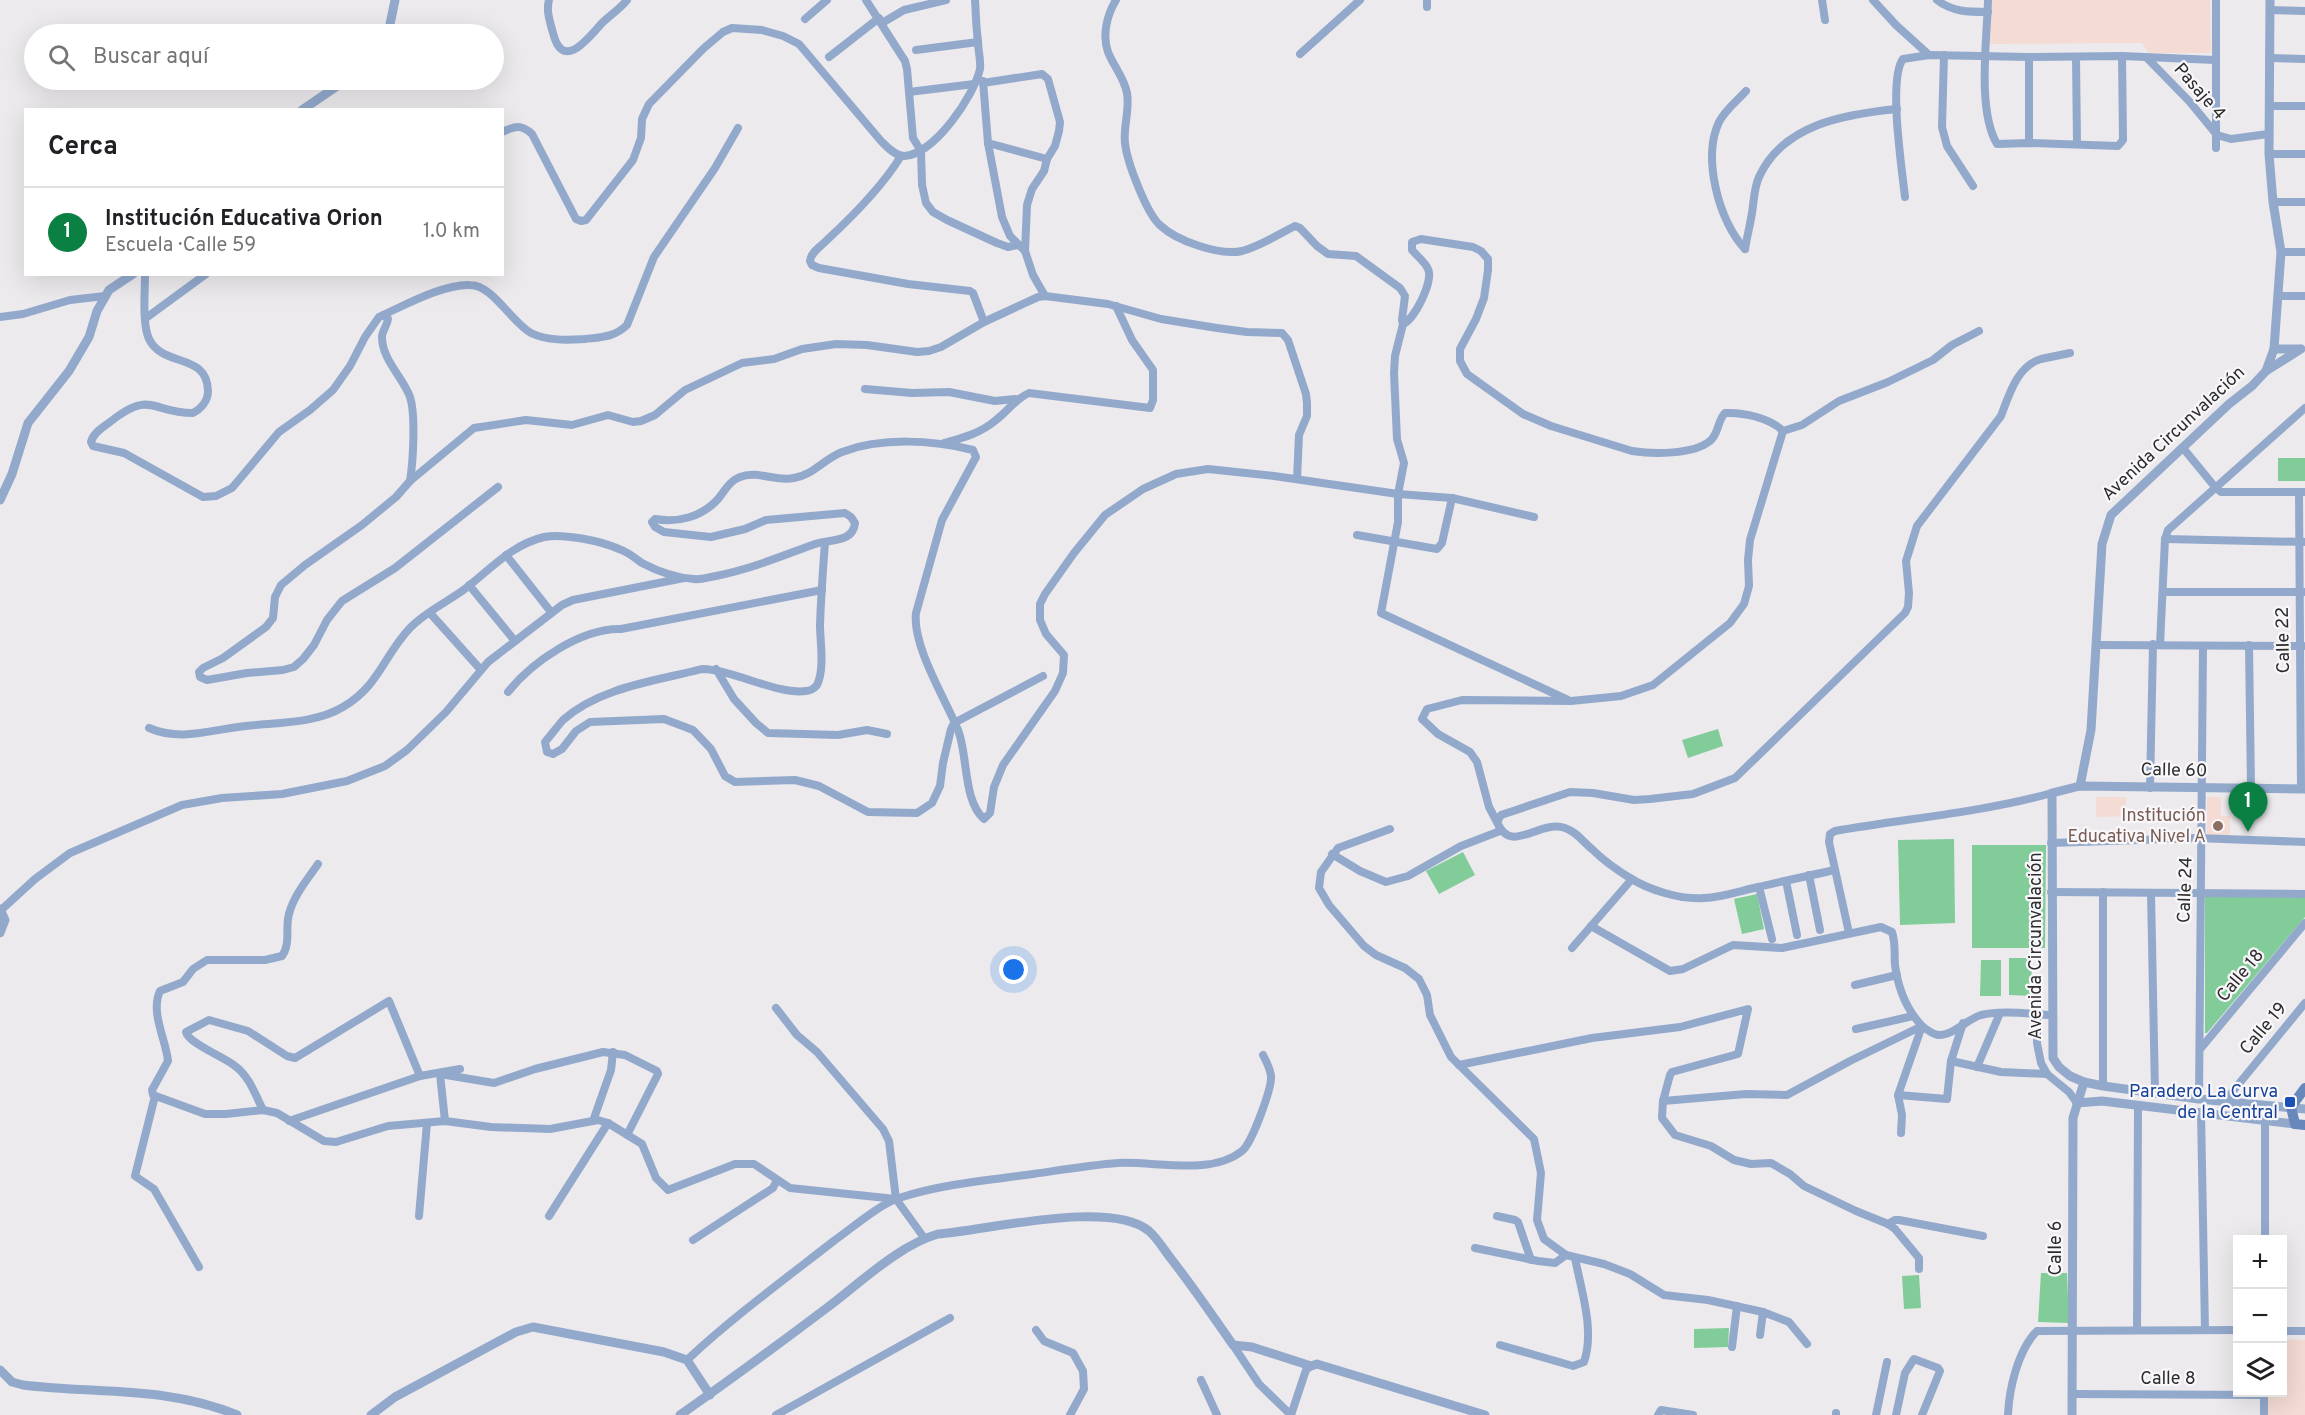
<!DOCTYPE html>
<html lang="es">
<meta charset="utf-8">
<style>
:root{--surface:#fff;--page:#f6f6f6;--text:#202124;--muted:#757577;--line:#e0e0e0;--accent:#0b8043}
body{margin:0;font-family:Overpass,sans-serif;background:var(--page);color:var(--text)}
.controls{position:absolute;right:18px;bottom:18px;display:grid;overflow:hidden;border-radius:0px;box-shadow:0 6px 24px #0002}
.controls button{width:54px;height:54px;display:grid;place-items:center;padding:0;border:0;border-bottom:2px solid var(--line);background:var(--surface);color:var(--text);font:30px sans-serif}
.you{position:absolute;left:1014px;top:970px;width:21px;height:21px;margin:-15px;border:4px solid #fff;border-radius:50%;background:#1a73e8;box-shadow:0 0 0 9px #1a73e833}
.badge{display:grid;place-items:center;width:39px;height:39px;border-radius:50%;background:var(--accent);color:#fff;font-size:20px;font-weight:700}
.pin{position:absolute;translate:-50% -50px;filter:drop-shadow(0 2px 3px #0008)}
.pin::after{content:'';position:absolute;top:32px;width:21px;height:18px;background:inherit;clip-path:polygon(0 0,100% 0,50% 100%)}
.list{margin:0;padding:0;list-style:none}
h2{display:flex;justify-content:space-between;align-items:center;height:78px;margin:0;padding:0 24px;font-size:26px}
h2 small{font-size:20px;font-weight:400;color:var(--muted)}
.list li{display:grid;grid-template-columns:39px 1fr auto;gap:18px;align-items:center;box-sizing:border-box;height:90px;padding:0 24px;border-top:2px solid var(--line)}
.list b{display:block;font-size:22px;white-space:nowrap}
.list p{margin:0;font-size:20px;white-space:nowrap;color:var(--muted)}
.list em{font-size:20px;font-style:normal;color:var(--muted)}
.icon{flex:none;width:33px;height:33px;fill:none;stroke:currentColor;stroke-width:2;stroke-linecap:round;stroke-linejoin:round}
.map{position:relative;flex:none;width:2305px;height:1415px;overflow:hidden}
.search{position:absolute;background:var(--surface);box-shadow:0 6px 24px #0002;left:24px;top:24px;width:480px;height:66px;display:flex;align-items:center;gap:15px;box-sizing:border-box;padding:0 21px;border-radius:33px;color:var(--muted);font-size:22px}
.panel{position:absolute;background:var(--surface);box-shadow:0 6px 24px #0002;left:24px;top:108px;width:480px;height:168px;border-radius:0px}
.map>svg:first-child{display:block}
</style>
<div class="map">
<svg width="2305" height="1415" viewBox="0 0 2305 1415">
<rect width="100%" height="100%" fill="#eceaed"/>
<g fill="#f4dbd3">
<polygon points="1990,0 2210,0 2211,53 2149,53 2142,43 1987,44"/>
<polygon points="2096,797 2126,797 2126,816 2096,817"/>
<polygon points="2207,797 2221,797 2221,816 2230,816 2230,836 2207,836"/>
<polygon points="2283,1339 2305,1340 2305,1415 2268,1415 2268,1393 2282,1392"/>
</g>
<g fill="#81cc99">
<rect x="2278" y="458" width="27" height="23"/>
<polygon points="1718,729 1723,746 1688,758 1682,740"/>
<polygon points="1954,839 1955,923 1900,925 1898,840"/>
<polygon points="1972,845 2046,845 2045,948 1972,948"/>
<polygon points="1463,852 1475,875 1439,894 1426,871"/>
<polygon points="1757,894 1764,929 1742,934 1734,899"/>
<polygon points="2205,895 2305,897 2305,917 2207,1033 2205,1033"/>
<polygon points="2009,958 2032,958 2031,996 2009,995"/>
<polygon points="1981,960 2001,960 2001,996 1980,996"/>
<polygon points="2041,1273 2067,1273 2069,1323 2038,1322"/>
<polygon points="1919,1275 1921,1308 1904,1309 1902,1276"/>
<polygon points="1729,1328 1728,1347 1694,1348 1694,1329"/>
</g>
<g fill="none" stroke-linecap="round" stroke-linejoin="round">
<g stroke="#93a9cc" stroke-width="8">
<path d="M549 0C546 11 550 22 553 33 563 73 589 37 602 23 610 15 620 9 627 0"/>
<polyline points="866,0 905,61 907,69 913,138 921,151 922,185 926,203 933,212 947,220 997,243 1008,247 1018,245"/>
<path d="M1116 0C1107 15 1102 35 1108 52 1114 67 1124 77 1127 93 1130 110 1123 127 1125 143 1127 162 1147 215 1161 226 1177 241 1220 256 1242 251 1261 246 1277 235 1295 226L1300 228 1317 246 1328 254 1356 256 1400 288 1405 296 1402 320 1403 324C1414 320 1434 281 1428 269 1425 262 1417 256 1412 250V242L1421 239 1473 247 1481 251 1488 259V270L1484 298 1476 319 1460 349V361L1467 374 1523 414 1551 426 1632 451C1652 454 1693 455 1710 441 1719 434 1717 421 1725 413 1743 412 1770 418 1783 431L1802 425 1839 401 1888 382 1933 360 1952 345 1979 331"/>
<polyline points="1822,0 1825,20"/>
<polyline points="1873,0 1896,25 1929,55"/>
<path d="M1937 0C1952 12 1969 12 1988 12"/>
<path d="M1988 0C1987 40 1977 110 1997 144L2029 143 2118 146 2123 140 2122 56"/>
<polyline points="1427,7 1427,0"/>
<polyline points="2270,10 2305,11"/>
<polyline points="805,19 827,0"/>
<polyline points="882,23 904,10 946,0"/>
<polyline points="916,50 978,42"/>
<polyline points="1300,54 1360,0"/>
<polyline points="1944,55 1942,127 1947,146 1973,186"/>
<polyline points="829,57 879,18"/>
<polyline points="2076,57 2077,144"/>
<polyline points="2147,58 2189,101 2217,135 2231,139 2268,134"/>
<polyline points="2269,58 2305,59"/>
<polyline points="983,81 988,143 1002,217 1010,236 1025,251 1033,275 1045,296"/>
<polyline points="983,83 1042,74 1048,79 1060,122 1059,131 1055,146 1047,159 1044,171 1032,189 1027,205 1025,251"/>
<polyline points="909,92 974,84"/>
<polyline points="2269,106 2305,106"/>
<path d="M502 132C515 126 521 124 532 134L576 219 581 221 586 220 633 160 641 138 642 119 649 104 704 48 723 32 732 28 762 30 783 36 799 44 881 141C887 147 895 156 904 156 934 155 974 96 980 69 981 61 978 50 978 41 976 28 976 14 975 0"/>
<polyline points="988,143 1047,159"/>
<polyline points="2029,143 2029,57"/>
<polyline points="2216,148 2216,0"/>
<polyline points="2269,154 2305,154"/>
<path d="M901 156C882 187 854 215 827 240 821 246 811 252 810 261L812 265 819 268 908 284 970 291 973 293 984 322"/>
<path d="M1905 197C1902 169 1888 79 1903 59L1929 55 2029 57 2122 56 2215 60"/>
<polyline points="2273,202 2305,202"/>
<path d="M1745 249C1747 237 1750 225 1752 213 1754 200 1754 188 1759 177 1783 124 1846 114 1897 109"/>
<path d="M1745 249C1719 222 1702 158 1719 122 1725 110 1737 101 1746 91"/>
<polyline points="2281,252 2305,252"/>
<path d="M145 274C145 292 142 324 149 339 163 368 207 352 208 391 208 401 201 409 193 413 152 413 151 389 110 422 103 427 93 433 91 442L93 446 124 453 203 497 216 496 232 488 279 432 310 410 333 390 350 366 365 337 379 317 385 315 388 319C387 326 382 331 382 337 382 360 403 377 410 397 416 415 413 462 410 481"/>
<polyline points="2279,296 2305,296"/>
<path d="M383 315C407 304 444 284 470 285 493 285 511 322 531 333 547 341 568 340 585 339 602 337 615 337 627 325L654 257 715 168 738 128"/>
<polyline points="0,317 23,314 70,300 105,296"/>
<polyline points="146,318 206,274"/>
<polyline points="1403,324 1395,356 1394,373 1397,439 1404,463 1398,494 1398,522 1381,613 1568,700"/>
<polyline points="865,389 912,393 949,392 995,401 1015,399"/>
<path d="M944 443C963 438 981 433 996 420 1008 411 1014 400 1029 393L1150 408 1153 400V370L1132 340 1116 306"/>
<polyline points="2183,448 2215,487 2221,492 2305,492"/>
<polyline points="498,487 395,568 342,601 327,620 314,645 303,659 294,667 283,670 247,673 207,680 200,677 199,672 203,668 223,658 266,627 273,618 275,597 281,585 305,565 362,525 396,497 410,481 474,428 526,420 572,425 608,415 633,422 641,421 655,415 685,390 742,363 774,359 802,349 836,344 867,345 917,352 929,351 941,347 984,322 1038,297 1045,296 1108,304 1161,319 1217,328 1247,332 1282,333 1288,340 1306,394 1307,403 1307,416 1299,435 1297,479"/>
<polyline points="2299,492 2301,789"/>
<polyline points="1357,535 1437,549 1442,543 1452,498"/>
<polyline points="2165,539 2305,542"/>
<path d="M825 542C823 569 821 597 820 625 820 641 825 669 817 685 815 688 810 691 806 691 777 695 735 670 702 669 656 681 600 687 563 720 557 727 551 735 545 742L547 752 553 754 562 749 576 731 590 722 664 719 693 730 711 749 725 776 735 782 795 780 819 786 868 812 917 813 932 803 940 786 943 763 951 729 954 723 1043 676"/>
<polyline points="506,555 551,612"/>
<polyline points="469,585 515,641"/>
<polyline points="2163,592 2305,592"/>
<polyline points="430,613 481,670"/>
<polyline points="2098,645 2303,646"/>
<polyline points="2160,645 2165,539 2168,530 2305,408"/>
<polyline points="2249,645 2251,788"/>
<polyline points="716,669 734,699 756,723 768,733 838,735 867,730 887,734"/>
<path d="M508 692C532 662 581 628 621 629L822 590"/>
<path d="M149 728C179 741 207 731 238 727 272 722 313 725 343 707 380 685 384 655 410 628 424 613 445 603 462 591 488 572 510 545 544 537 563 533 601 541 619 549 628 552 635 558 642 563 657 571 677 578 694 579 701 580 709 577 716 576 751 569 782 556 815 544 830 539 853 543 855 523L851 517 845 513 766 520 745 529 711 537 664 532 655 527 652 522 655 519C678 523 702 517 718 499 725 491 729 481 740 477 757 470 776 482 794 478 813 475 824 459 842 452 881 437 933 440 973 450L976 457 942 520 916 613C912 646 946 700 958 730 968 755 963 801 984 819L990 813 994 787 1003 765 1055 691 1063 673 1064 655 1046 634 1040 620V604L1045 594 1074 553 1105 515 1143 489 1176 474 1208 469 1274 476 1398 494 1452 498 1534 517"/>
<polyline points="2150,788 2153,644"/>
<polyline points="1497,822 1489,807 1477,762 1470,752 1438,734 1422,719 1427,709 1462,700 1571,701 1621,696 1653,685 1730,623 1744,604 1749,586 1748,560 1750,540 1783,431"/>
<polyline points="1390,829 1338,848 1321,872 1319,888 1329,905 1364,946 1376,955 1405,968 1419,979 1427,995 1430,1015 1451,1057 1534,1139 1541,1173 1537,1220 1544,1239 1566,1255 1604,1264 1630,1274 1664,1295 1708,1300 1763,1312 1789,1322 1807,1344"/>
<polyline points="2051,843 2196,838 2305,842"/>
<polyline points="1332,854 1360,871 1386,882 1408,876 1461,846 1500,831"/>
<path d="M318 864C307 880 294 895 289 914 285 927 291 944 282 956L265 960H207L193 969 183 982 160 991C150 1012 166 1040 168 1061L152 1090 153 1095 205 1114H226L263 1110 277 1113 324 1141 336 1142 388 1126 445 1121 491 1127 550 1129 598 1120 608 1123 642 1144 656 1178 668 1190 735 1164H754L790 1188 896 1199 925 1239"/>
<path d="M1834 870C1809 876 1783 881 1758 887 1740 891 1722 897 1704 898 1681 900 1649 890 1630 878 1617 870 1604 861 1593 850 1583 842 1577 832 1565 828 1539 819 1511 856 1497 822L1501 815 1570 792 1593 793 1634 800 1650 799 1693 794 1735 778 1905 613 1908 607 1909 593 1906 561 1917 526 2001 416C2009 395 2017 366 2041 359 2051 357 2060 355 2070 353"/>
<polyline points="1809,875 1820,930"/>
<polyline points="1786,881 1797,935"/>
<polyline points="1759,887 1772,939"/>
<polyline points="2051,892 2305,894"/>
<polyline points="2151,893 2155,1092"/>
<polyline points="0,911 35,879 70,853 182,805 222,798 282,794 347,781 385,766 407,750 446,712 488,662 562,605 573,600 684,578"/>
<path d="M1591 926 1670 971 1683 969 1733 945 1782 948 1881 927 1892 932C1896 944 1894 954 1895 965 1898 988 1906 1009 1922 1026L1898 1095 1902 1115 1901 1133"/>
<path d="M1849 933 1829 842 1830 834 1835 831C1908 818 1980 813 2052 793"/>
<polyline points="1572,948 1632,879"/>
<polyline points="1855,985 1897,975"/>
<polyline points="776,1008 797,1035 817,1052 883,1129 889,1141 896,1199"/>
<polyline points="2037,1014 2037,1043 2041,1063 2047,1074 2069,1092 2077,1103"/>
<polyline points="1856,1029 1913,1016"/>
<polyline points="2201,1048 2305,923"/>
<polyline points="1951,1061 2001,1072 2047,1074"/>
<polyline points="1459,1065 1592,1038 1680,1027 1748,1009 1738,1054 1672,1072 1670,1075 1663,1101 1662,1118 1675,1135 1711,1146 1734,1160 1751,1164 1771,1163 1790,1174 1804,1186 1856,1211 1888,1224 1895,1229 1919,1258 1919,1269"/>
<polyline points="1977,1067 2000,1013"/>
<polyline points="2103,1086 2103,892"/>
<polyline points="1898,1095 1947,1099 1951,1061 1963,1023"/>
<polyline points="155,1096 135,1176 154,1189 199,1267"/>
<polyline points="2199,1099 2203,646"/>
<path d="M1663 1101 1746 1094 1787 1095 1850 1061 1922 1026C1927 1030 1932 1034 1938 1035 1953 1036 1967 1019 1981 1015 2003 1010 2029 1014 2052 1015"/>
<polyline points="2224,1102 2305,1003"/>
<path d="M263 1110C255 1094 249 1076 235 1066 224 1057 188 1043 186 1032L209 1020 248 1031 287 1056 295 1058 389 1001 420 1076"/>
<polyline points="2201,1112 2205,1330"/>
<polyline points="2265,1119 2265,1240"/>
<polyline points="289,1121 420,1076 460,1069"/>
<polyline points="445,1121 440,1074 494,1083 535,1069 603,1052 625,1055 657,1071 658,1074 627,1135"/>
<polyline points="593,1121 611,1070 613,1052"/>
<polyline points="419,1216 427,1123"/>
<polyline points="549,1216 608,1123"/>
<polyline points="1497,1216 1515,1220 1518,1222 1531,1260"/>
<polyline points="1888,1224 1895,1220 1899,1220 1983,1236"/>
<polyline points="693,1240 773,1188 777,1180"/>
<polyline points="1475,1248 1538,1261 1555,1263 1566,1255"/>
<polyline points="1036,1330 1044,1341 1073,1353 1083,1371 1084,1389 1070,1415"/>
<polyline points="2137,1330 2138,1105"/>
<polyline points="2282,1331 2305,1331"/>
<polyline points="1760,1335 1763,1312"/>
<polyline points="1233,1345 1259,1384 1291,1415"/>
<path d="M1500 1345 1573 1366 1584 1362C1595 1330 1581 1290 1575 1258"/>
<polyline points="1732,1347 1737,1306"/>
<path d="M687 1360C733 1317 785 1279 835 1240 852 1228 880 1204 899 1198 942 1184 989 1180 1033 1174 1061 1170 1090 1165 1118 1163 1156 1161 1211 1176 1242 1151 1252 1143 1272 1088 1271 1076 1270 1068 1266 1061 1263 1055"/>
<polyline points="1201,1380 1217,1415"/>
<polyline points="2072,1394 2264,1395"/>
<polyline points="776,1415 950,1318"/>
<polyline points="1291,1415 1306,1370 1311,1366"/>
<polyline points="1658,1415 1661,1410 1693,1415"/>
<polyline points="1836,1415 1836,1413"/>
<polyline points="1876,1415 1887,1362"/>
<polyline points="1896,1415 1905,1373 1914,1359 1938,1368 1940,1371 1922,1415"/>
<path d="M2008 1415C2009 1389 2018 1350 2037 1331L2238 1330"/>
<polyline points="2264,1415 2264,1392"/>
</g>
<g stroke="#93a9cc" stroke-width="9">
<polyline points="388,34 395,0"/>
<polyline points="302,110 346,80"/>
<polyline points="2274,349 2300,349"/>
<polyline points="2266,371 2301,349"/>
<polyline points="0,500 12,474 28,423 69,371 89,337 97,311 109,290 133,274"/>
<polyline points="2080,786 2091,730 2102,544 2111,515 2229,404 2252,386 2266,371 2274,349 2281,252 2273,202 2269,154 2270,0"/>
<polyline points="2305,789 2080,786 2052,793 2053,1058 2059,1067 2070,1076 2084,1082 2103,1086 2199,1099 2305,1109"/>
<polyline points="0,909 5,920 0,933"/>
<polyline points="2077,1103 2102,1101 2295,1124"/>
<path d="M0 1370 12 1382 23 1385C97 1394 167 1386 237 1415"/>
<polyline points="371,1415 395,1397 516,1332 533,1327 664,1352 687,1360 710,1395"/>
<path d="M680 1415C730 1380 779 1344 828 1307 860 1283 899 1245 938 1234 988 1230 1111 1199 1149 1231 1158 1239 1164 1250 1172 1260 1193 1287 1213 1316 1233 1345L1252 1347 1311 1366 1317 1364 1485 1415"/>
<polyline points="2072,1415 2073,1118 2084,1082"/>
</g>
<polyline stroke="#6888bc" stroke-width="10" points="2305,1088 2291,1107 2295,1124 2305,1125"/>
</g>
<circle fill="#8d6e63" stroke="#f9f7fa" stroke-width="2" cx="2218" cy="826" r="6"/>
<rect fill="#1a4fb4" stroke="#f9f7fa" stroke-width="2" x="2284" y="1096" width="12" height="12" rx="3"/>
<g text-anchor="middle" dominant-baseline="central" stroke-width="4.5" stroke-linejoin="round" paint-order="stroke">
<g font-size="18" fill="#2c2c2d" stroke="#f9f7fa">
<text transform="translate(2199 92) rotate(49)">Pasaje 4</text>
<text transform="translate(2174 434) rotate(-43)">Avenida Circunvalación</text>
<text transform="translate(2284 640) rotate(-91)">Calle 22</text>
<text transform="translate(2174 771) rotate(1)">Calle 60</text>
<text transform="translate(2186 890) rotate(-88)">Calle 24</text>
<text transform="translate(2036 946) rotate(-90)">Avenida Circunvalación</text>
<text transform="translate(2241 976) rotate(-50)">Calle 18</text>
<text transform="translate(2264 1029) rotate(-50)">Calle 19</text>
<text transform="translate(2056 1248) rotate(-90)">Calle 6</text>
<text x="2168" y="1379">Calle 8</text>
</g>
<g font-size="18" fill="#785e54" stroke="#f9f7fa" text-anchor="end">
<text x="2206" y="816">Institución<tspan x="2206" dy="21">Educativa Nivel A</tspan></text>
</g>
<g font-size="18" fill="#164399" stroke="#f9f7fa" text-anchor="end">
<text x="2278" y="1092">Paradero La Curva<tspan x="2278" dy="21">de la Central</tspan></text>
</g>
</g>
</svg>
<div class="controls">
<button>+</button>
<button>−</button>
<button><svg class="icon" aria-label="layers" viewBox="0 0 24 24"><path d="M12 4l9 5-9 5-9-5zM3 14l9 5 9-5"/></svg></button>
</div>
<div class="you"></div>
<div class="pin badge" style="left:2248px;top:832px">1</div>
<div class="search"><svg class="icon" aria-label="search" viewBox="0 0 24 24"><circle cx="10" cy="10" r="6"/><path d="M15 15l6 6"/></svg>Buscar aquí</div>
<section class="panel">
<h2>Cerca<small></small></h2>
<ul class="list">
<li><span class="badge">1</span><div><b>Institución Educativa Orion</b><p>Escuela · Calle 59</p></div><em>1.0 km</em></li>
</ul>
</section>
</div>
